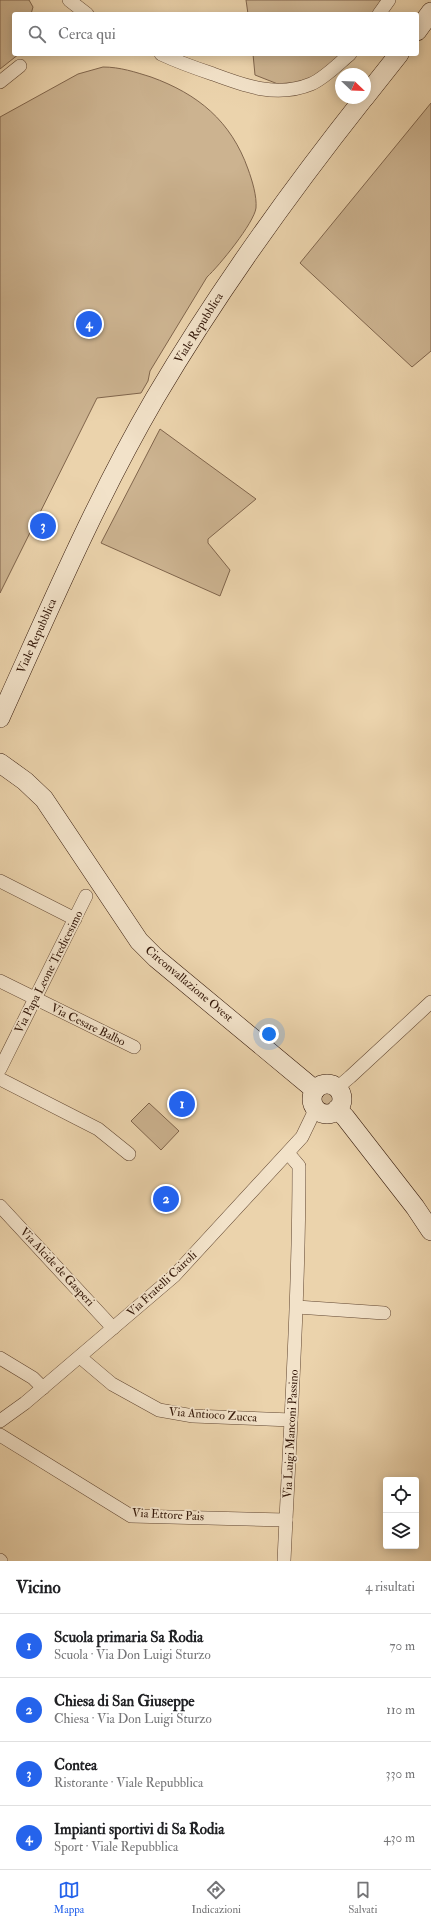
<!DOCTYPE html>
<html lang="it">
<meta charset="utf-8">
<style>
:root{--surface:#fff;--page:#f2f2f2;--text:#202124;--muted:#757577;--line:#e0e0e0;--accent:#2563eb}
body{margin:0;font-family:"IM FELL Double Pica",serif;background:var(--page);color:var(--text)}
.controls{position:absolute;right:12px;bottom:12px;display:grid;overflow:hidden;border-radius:4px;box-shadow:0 2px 10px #0003}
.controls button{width:36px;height:36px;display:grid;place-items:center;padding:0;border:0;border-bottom:1px solid var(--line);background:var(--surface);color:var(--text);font:20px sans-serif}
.compass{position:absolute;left:335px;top:68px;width:36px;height:36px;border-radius:50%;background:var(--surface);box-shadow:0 2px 10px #0003;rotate:113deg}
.you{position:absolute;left:269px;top:1034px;width:14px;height:14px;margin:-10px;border:3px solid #fff;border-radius:50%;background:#1a73e8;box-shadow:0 0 0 6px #1a73e833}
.badge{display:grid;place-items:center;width:26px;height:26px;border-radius:50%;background:var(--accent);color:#fff;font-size:13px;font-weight:700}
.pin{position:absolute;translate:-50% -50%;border:2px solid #fff;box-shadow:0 1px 4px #0006}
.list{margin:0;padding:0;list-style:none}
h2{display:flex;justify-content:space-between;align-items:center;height:52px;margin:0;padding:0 16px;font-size:17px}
h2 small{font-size:13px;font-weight:400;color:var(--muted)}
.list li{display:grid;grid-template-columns:26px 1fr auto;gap:12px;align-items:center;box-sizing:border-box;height:64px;padding:0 16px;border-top:1px solid var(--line)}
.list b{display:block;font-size:15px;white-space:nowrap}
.list p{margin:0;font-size:13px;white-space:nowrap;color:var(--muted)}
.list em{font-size:13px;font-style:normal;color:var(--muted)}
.icon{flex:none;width:22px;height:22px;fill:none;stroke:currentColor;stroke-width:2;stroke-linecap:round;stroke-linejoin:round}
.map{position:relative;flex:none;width:431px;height:1561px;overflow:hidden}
.search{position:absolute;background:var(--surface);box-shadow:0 2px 10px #0003;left:12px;right:12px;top:12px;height:44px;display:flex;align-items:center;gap:10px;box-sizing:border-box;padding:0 14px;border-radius:4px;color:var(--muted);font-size:15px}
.sheet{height:308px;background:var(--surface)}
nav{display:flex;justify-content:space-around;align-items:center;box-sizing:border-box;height:56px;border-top:1px solid var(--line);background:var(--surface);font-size:11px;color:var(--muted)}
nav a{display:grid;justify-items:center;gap:2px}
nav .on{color:var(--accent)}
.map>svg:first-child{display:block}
</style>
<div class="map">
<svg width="431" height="1561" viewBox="0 0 431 1561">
<rect width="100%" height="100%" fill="#ebd3ac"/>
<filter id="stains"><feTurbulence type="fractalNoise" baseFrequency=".005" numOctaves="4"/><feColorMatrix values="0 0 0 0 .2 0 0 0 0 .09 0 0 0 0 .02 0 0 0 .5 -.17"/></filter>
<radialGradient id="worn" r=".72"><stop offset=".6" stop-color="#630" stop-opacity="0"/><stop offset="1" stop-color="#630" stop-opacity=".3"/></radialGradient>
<g fill="#ccb390" stroke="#80654c">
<polygon points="0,0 29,0 33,7 31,14 14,14 14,54 19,54 0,69"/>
<polygon points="246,0 387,0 375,14 248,14"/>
<polygon points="253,54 342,54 307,84 283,86 255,75"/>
<path d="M103 67C120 67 135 72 151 77 198 94 231 121 248 169 252 180 257 196 256 208 254 223 219 266 207 277L150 371 148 381 141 393 97 398 0 593V117L78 74Z"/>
<polygon points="431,103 431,351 412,367 300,263"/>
<polygon points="160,429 256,499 208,539 208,543 230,570 220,596 101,543"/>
<circle cx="326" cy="1100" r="9"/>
<polygon points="149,1103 179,1131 161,1150 131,1121"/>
</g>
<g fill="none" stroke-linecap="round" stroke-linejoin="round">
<defs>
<g id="street">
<polyline points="69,0 87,14"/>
<polyline points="379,14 389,0"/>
<path d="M161 54C178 62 195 68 213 74 245 86 277 98 311 84 325 78 338 64 350 54"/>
<polyline points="0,82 20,66"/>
<polyline points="0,881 75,919"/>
<polyline points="0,981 134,1047"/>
<polyline points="0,1069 86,896"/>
<polyline points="0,1079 98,1129 129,1154"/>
<polyline points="337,1088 350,1077 431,1002"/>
<polyline points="0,1206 113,1328"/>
<polyline points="297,1307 384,1313"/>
<polyline points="80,1357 112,1384 159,1410 193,1416 291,1420"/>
<polyline points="0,1358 33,1378 43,1388"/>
<polyline points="0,1421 25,1403 174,1276 302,1137 316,1108"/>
<polyline points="0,1435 131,1516 286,1520"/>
<polyline points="0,1560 1,1561"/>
<path d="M284 1561C290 1429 299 1298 299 1166L288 1153"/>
</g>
<g id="secondary">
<polyline points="417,31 431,12"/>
<polyline points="365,97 399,54"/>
<path d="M0 718C49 610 95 501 155 398 217 293 288 194 364 98"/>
<polyline points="0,763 25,781 44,799 139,941 156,958 315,1090"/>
<circle cx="327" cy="1099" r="15"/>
<polyline points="337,1109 345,1117 415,1207 431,1231"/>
</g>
</defs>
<use href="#street" stroke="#614631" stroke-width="14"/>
<use href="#secondary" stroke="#331708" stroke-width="20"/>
<use href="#street" stroke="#f2e2c9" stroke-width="13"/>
<use href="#secondary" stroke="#f2e2c9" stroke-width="19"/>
</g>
<g text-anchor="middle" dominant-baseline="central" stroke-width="3.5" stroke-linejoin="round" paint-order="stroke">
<g font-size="12" fill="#331708" stroke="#f2e2c9">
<text transform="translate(199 328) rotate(-58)">Viale Repubblica</text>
<text transform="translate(37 636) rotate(-66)">Viale Repubblica</text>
<text transform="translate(49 972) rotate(-63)">Via Papa Leone Tredicesimo</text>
<text transform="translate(189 984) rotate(40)">Circonvallazione Ovest</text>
<text transform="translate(88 1025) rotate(26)">Via Cesare Balbo</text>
<text transform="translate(57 1267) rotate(47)">Via Alcide de Gasperi</text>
<text transform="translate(162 1284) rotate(-43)">Via Fratelli Cairoli</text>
<text transform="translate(213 1415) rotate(4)">Via Antioco Zucca</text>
<text transform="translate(291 1434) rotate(-87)">Via Luigi Manconi Passino</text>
<text transform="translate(168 1515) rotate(3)">Via Ettore Pais</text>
</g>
</g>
<rect width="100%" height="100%" filter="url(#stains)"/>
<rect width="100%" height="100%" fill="url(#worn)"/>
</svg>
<div class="controls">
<button><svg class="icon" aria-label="locate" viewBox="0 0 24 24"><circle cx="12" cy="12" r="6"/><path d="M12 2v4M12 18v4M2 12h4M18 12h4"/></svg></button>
<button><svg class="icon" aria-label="layers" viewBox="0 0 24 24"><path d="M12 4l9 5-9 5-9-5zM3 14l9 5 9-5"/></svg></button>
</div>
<svg class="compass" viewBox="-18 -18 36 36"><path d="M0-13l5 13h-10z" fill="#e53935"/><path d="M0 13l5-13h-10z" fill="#757577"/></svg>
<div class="you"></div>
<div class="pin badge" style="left:182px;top:1104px">1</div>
<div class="pin badge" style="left:166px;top:1199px">2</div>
<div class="pin badge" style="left:43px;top:526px">3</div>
<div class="pin badge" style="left:89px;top:324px">4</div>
<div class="search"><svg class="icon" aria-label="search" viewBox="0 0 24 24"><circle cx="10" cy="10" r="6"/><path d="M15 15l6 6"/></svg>Cerca qui</div>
</div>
<section class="sheet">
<h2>Vicino<small>4 risultati</small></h2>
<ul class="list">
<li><span class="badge">1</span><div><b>Scuola primaria Sa Rodia</b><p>Scuola · Via Don Luigi Sturzo</p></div><em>70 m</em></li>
<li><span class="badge">2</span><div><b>Chiesa di San Giuseppe</b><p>Chiesa · Via Don Luigi Sturzo</p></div><em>110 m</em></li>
<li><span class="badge">3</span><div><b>Contea</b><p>Ristorante · Viale Repubblica</p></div><em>330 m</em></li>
<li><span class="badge">4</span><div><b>Impianti sportivi di Sa Rodia</b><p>Sport · Viale Repubblica</p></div><em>430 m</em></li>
</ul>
</section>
<nav>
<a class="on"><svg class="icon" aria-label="map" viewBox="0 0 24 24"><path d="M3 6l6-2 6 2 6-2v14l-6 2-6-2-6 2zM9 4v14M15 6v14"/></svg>Mappa</a>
<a><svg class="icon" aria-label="directions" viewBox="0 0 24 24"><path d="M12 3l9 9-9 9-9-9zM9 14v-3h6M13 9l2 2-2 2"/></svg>Indicazioni</a>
<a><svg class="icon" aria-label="saved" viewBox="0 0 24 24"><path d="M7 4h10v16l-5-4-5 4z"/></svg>Salvati</a>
</nav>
